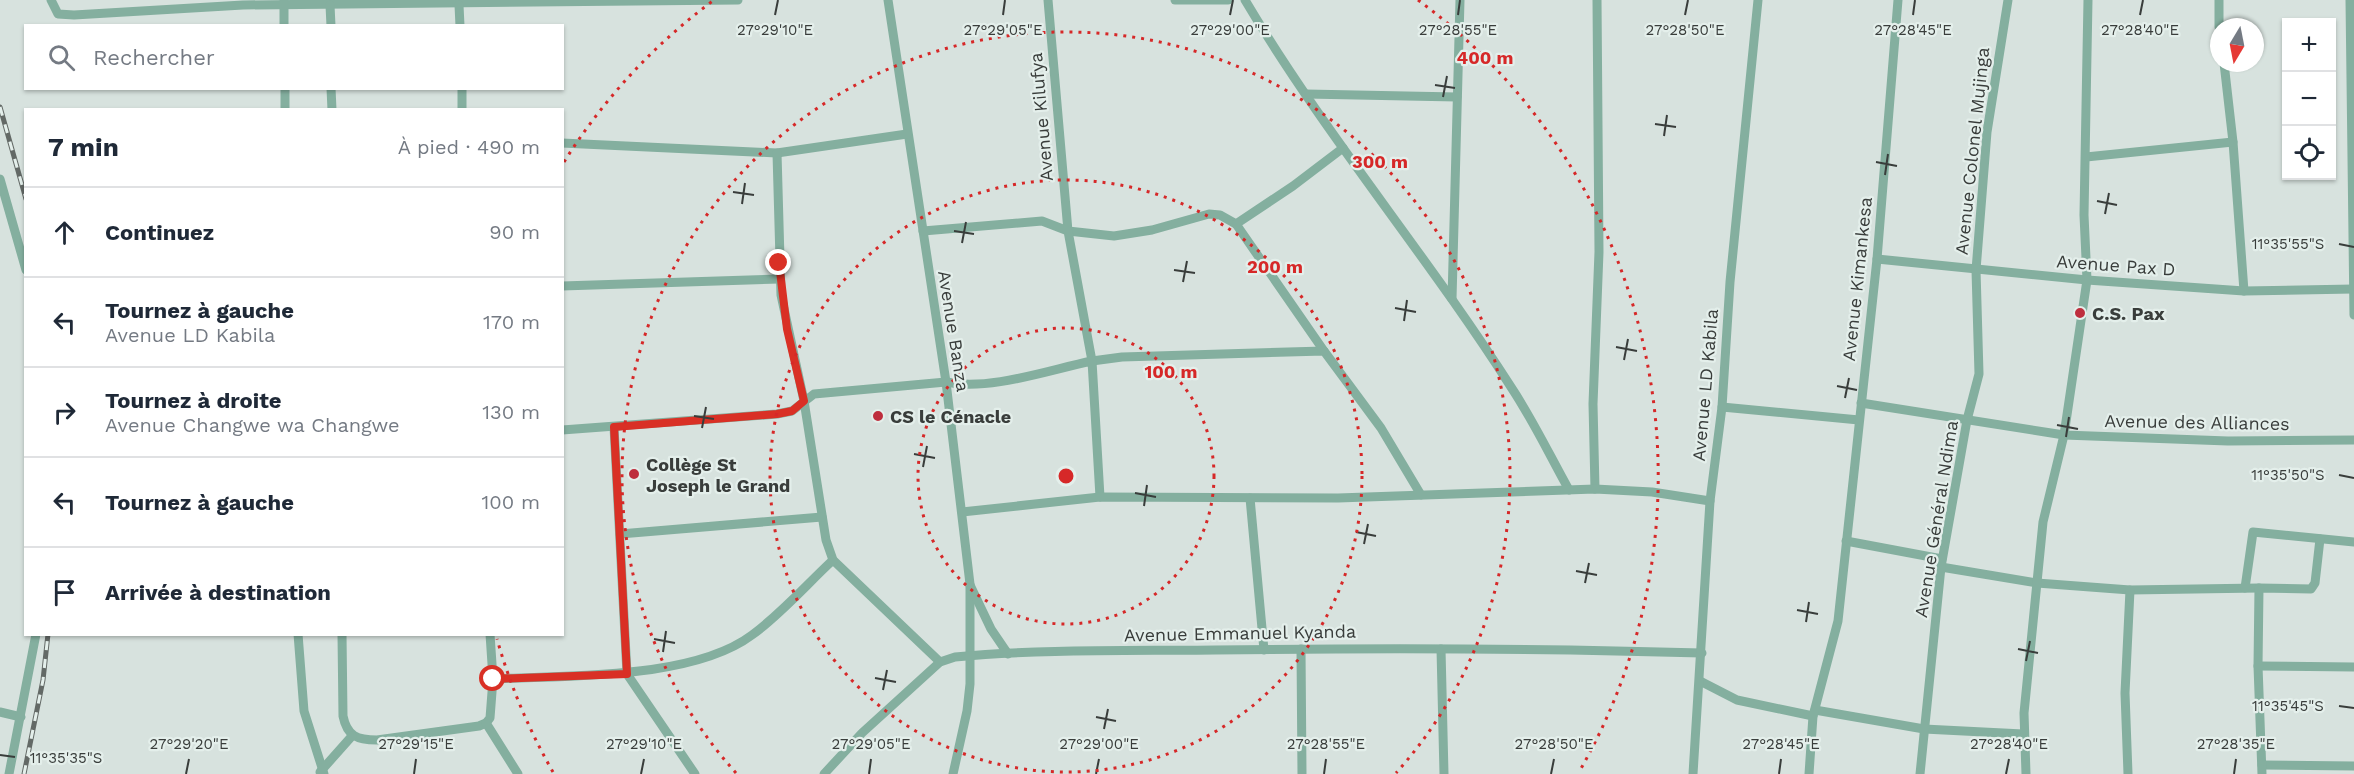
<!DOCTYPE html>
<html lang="fr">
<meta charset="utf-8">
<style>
:root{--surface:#fff;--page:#f6f6f7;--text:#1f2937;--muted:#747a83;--line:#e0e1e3}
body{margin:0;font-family:"Work Sans",sans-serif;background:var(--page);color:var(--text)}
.controls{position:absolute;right:18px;top:18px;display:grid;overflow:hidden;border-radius:0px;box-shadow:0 2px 4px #0004}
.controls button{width:54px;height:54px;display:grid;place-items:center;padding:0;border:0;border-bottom:2px solid var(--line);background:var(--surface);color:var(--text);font:30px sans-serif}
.compass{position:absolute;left:2210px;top:18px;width:54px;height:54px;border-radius:50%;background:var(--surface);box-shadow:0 2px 4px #0004;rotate:190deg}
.stop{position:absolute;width:18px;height:18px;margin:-14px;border:4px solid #d93025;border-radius:50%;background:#fff}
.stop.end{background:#d93025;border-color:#fff;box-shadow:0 2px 6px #0008}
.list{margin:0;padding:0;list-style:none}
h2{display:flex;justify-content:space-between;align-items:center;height:78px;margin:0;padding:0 24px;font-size:26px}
h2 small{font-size:20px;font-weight:400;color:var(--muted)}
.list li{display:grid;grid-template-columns:39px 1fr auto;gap:18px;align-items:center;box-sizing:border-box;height:90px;padding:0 24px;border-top:2px solid var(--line)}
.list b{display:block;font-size:22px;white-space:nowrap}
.list p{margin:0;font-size:20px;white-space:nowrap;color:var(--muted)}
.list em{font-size:20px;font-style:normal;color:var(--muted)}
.icon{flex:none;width:33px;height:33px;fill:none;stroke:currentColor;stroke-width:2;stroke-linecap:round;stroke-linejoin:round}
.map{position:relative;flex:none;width:2354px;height:774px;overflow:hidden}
.search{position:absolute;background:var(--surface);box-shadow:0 2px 4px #0004;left:24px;top:24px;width:540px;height:66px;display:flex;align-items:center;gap:15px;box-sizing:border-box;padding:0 21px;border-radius:0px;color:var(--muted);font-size:22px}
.panel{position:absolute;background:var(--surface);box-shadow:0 2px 4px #0004;left:24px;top:108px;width:540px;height:528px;border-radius:0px}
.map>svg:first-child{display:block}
</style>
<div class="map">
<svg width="2354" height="774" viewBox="0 0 2354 774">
<rect width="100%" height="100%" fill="#d7e2de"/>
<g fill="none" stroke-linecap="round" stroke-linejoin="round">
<g stroke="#84af9f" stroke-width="9">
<polyline points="51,0 58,14 74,15 243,5 738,0"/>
<polyline points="284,0 284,26"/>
<polyline points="888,0 946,382 970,584 970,684 967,711 953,774"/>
<polyline points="1048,0 1068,231 1114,236 1152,230 1209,214 1220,215 1236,224"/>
<polyline points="1175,0 1228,0"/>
<path d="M1245 0C1325 135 1427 255 1511 387 1533 420 1550 456 1569 490"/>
<polyline points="2219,0 2219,27"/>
<polyline points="2350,0 2354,315"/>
<polyline points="330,5 331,26"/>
<polyline points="459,5 460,26"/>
<polyline points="2224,63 2233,142 2244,291"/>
<polyline points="285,88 285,110"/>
<polyline points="331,88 332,110"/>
<polyline points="462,88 462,110"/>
<polyline points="1306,94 1457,97"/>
<polyline points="562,143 777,153 907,134"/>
<polyline points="777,153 781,295 804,401 826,540 833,560 940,662"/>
<polyline points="2086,157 2233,142"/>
<polyline points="0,179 26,270"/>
<polyline points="923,231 1042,221 1068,231 1092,361 1122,357 1324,351 1381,428 1421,495"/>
<polyline points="1877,259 2087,280 2244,291 2353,289"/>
<polyline points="562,286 780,279"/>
<polyline points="1452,299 1460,0"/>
<polyline points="1324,351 1236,224 1293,186 1343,148"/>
<polyline points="1861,403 2064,435 2228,441 2354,440"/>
<polyline points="1722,407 1859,420"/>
<polyline points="614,427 627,674 695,774"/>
<path d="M562 430 777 414 792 411 814 394 946 382C990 391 1048 370 1092 361L1100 497"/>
<polyline points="1595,489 1593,404 1599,252 1597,0"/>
<polyline points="1250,498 1264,650"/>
<polyline points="962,512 1100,497 1338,498 1595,489 1652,492 1710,501"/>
<polyline points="620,534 822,517"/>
<polyline points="1846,541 1942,559"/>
<polyline points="1941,567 2037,583 2130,590 2259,588"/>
<polyline points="970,585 991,629 1008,654"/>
<polyline points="2245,588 2253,532 2354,542"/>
<polyline points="298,634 304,711 324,774"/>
<path d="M342 634 343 716C347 736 357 740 377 740L479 726 486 723 490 718 493 679C566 675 692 680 752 635 781 614 807 584 833 560"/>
<polyline points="490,634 493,679"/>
<polyline points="1301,649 1302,774"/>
<polyline points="1441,649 1444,774"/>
<polyline points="2258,666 2354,667"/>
<polyline points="1700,681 1737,700 1813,716"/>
<polyline points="1815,710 1924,729 2023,734"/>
<polyline points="0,712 21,717"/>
<polyline points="486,723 518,774"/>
<polyline points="2262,765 2354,766"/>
<polyline points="320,772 352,736"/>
<polyline points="9,774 36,634"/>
<path d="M824 774 862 733 940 662 955 657C1042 649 1128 651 1215 650 1377 648 1539 648 1702 653"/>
<polyline points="1693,774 1710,501 1722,407 1730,282 1758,0"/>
<polyline points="1809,774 1813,716 1838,621 1877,259 1898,0"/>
<polyline points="1920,774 1941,567 1967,420 1979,374 1976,270 1987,132 2008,0"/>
<polyline points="2026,774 2024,713 2043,522 2064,435 2087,280 2084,215 2088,0"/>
<polyline points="2128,774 2125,693 2130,590"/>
<polyline points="2262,774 2258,666 2259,588 2311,589 2315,583 2320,539"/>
</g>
<defs>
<g id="rail">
<polyline points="0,107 26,199"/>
<polyline points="24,774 43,680 48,634"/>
</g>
</defs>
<use href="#rail" stroke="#636966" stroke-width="5"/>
<use href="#rail" stroke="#e4efeb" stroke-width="3" stroke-dasharray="9" stroke-linecap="butt"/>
</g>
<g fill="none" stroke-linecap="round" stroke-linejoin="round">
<polyline stroke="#d93025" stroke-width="8" points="493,679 627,674 614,427 777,414 792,411 804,401 787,329 779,263"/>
</g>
<path fill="none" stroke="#393d3b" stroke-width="2" d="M775 15 778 0M1003 15 1005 0M1230 15 1233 0M1458 15 1460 0M1685 15 1688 0M1913 15 1915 0M2140 15 2143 0M1435 85 1455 88M1443 97 1447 76M1655 124 1676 127M1664 136 1667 115M1876 162 1897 166M1885 175 1888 154M733 192 754 195M2097 201 2117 205M742 204 745 183M2105 214 2109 193M954 231 974 234M962 243 966 222M2339 244 2354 247M1174 270 1195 273M1183 282 1187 261M1395 308 1416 312M1404 321 1407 300M1616 347 1637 351M1624 360 1628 339M1837 386 1857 390M1845 398 1849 378M694 416 714 419M2057 425 2078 429M702 428 706 407M2066 437 2069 417M914 454 935 458M923 467 927 446M2339 475 2354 478M1135 493 1156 497M1144 506 1147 485M1356 532 1376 536M1364 544 1368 524M1576 571 1597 575M1585 583 1589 563M1797 610 1818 614M1806 622 1809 602M654 639 675 643M2018 649 2038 653M663 652 666 631M2026 661 2030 641M875 678 896 682M883 690 887 670M2339 706 2354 708M1096 717 1116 721M1104 729 1108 709M0 755 15 757M186 774 189 759M414 774 416 759M641 774 644 759M869 774 871 759M1096 774 1099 759M1324 774 1326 759M1551 774 1554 759M1779 774 1781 759M2006 774 2009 759M2234 774 2236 759"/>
<g fill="none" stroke="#d62828" stroke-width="3" stroke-dasharray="3 6">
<circle cx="1066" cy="476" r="148"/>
<circle cx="1066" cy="476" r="296"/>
<path d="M736 773A444 444 0 1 1 1396 773"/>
<path d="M553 772A592 592 0 0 1 497 639M564 162A592 592 0 0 1 714 0M1418 0A592 592 0 0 1 1579 772"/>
</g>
<g fill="#be2e3d" stroke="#e4efeb" stroke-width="2">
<circle cx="2080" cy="313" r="6"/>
<circle cx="878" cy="416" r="6"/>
<circle cx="634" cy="474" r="6"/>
</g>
<g text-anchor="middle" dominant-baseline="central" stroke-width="4.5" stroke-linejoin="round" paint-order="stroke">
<g font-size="18" fill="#393d3b" stroke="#e4efeb">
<text transform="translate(1041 117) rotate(-95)">Avenue Kilufya</text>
<text transform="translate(1972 151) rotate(-84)">Avenue Colonel Mujinga</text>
<text transform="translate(2116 265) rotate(4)">Avenue Pax D</text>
<text transform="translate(1857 279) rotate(-84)">Avenue Kimankesa</text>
<text transform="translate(954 331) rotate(81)">Avenue Banza</text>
<text transform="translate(1705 385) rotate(-85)">Avenue LD Kabila</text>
<text transform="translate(2197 422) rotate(1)">Avenue des Alliances</text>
<text transform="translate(1936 519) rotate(-81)">Avenue Général Ndima</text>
<text transform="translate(1240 633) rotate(-1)">Avenue Emmanuel Kyanda</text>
</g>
<g font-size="18" font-weight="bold" fill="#393d3b" stroke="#e4efeb" text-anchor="start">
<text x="2092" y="313">C.S. Pax</text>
<text x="890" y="416">CS le Cénacle</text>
<text x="646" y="464">Collège St<tspan x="646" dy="21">Joseph le Grand</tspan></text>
</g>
</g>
<g font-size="15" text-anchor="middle" fill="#393d3b" stroke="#e4efeb" stroke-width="4.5" stroke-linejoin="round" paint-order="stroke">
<text x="775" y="35">27°29'10"E</text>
<text x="1003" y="35">27°29'05"E</text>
<text x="1230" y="35">27°29'00"E</text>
<text x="1458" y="35">27°28'55"E</text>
<text x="1685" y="35">27°28'50"E</text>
<text x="1913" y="35">27°28'45"E</text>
<text x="2140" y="35">27°28'40"E</text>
<text x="2288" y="249">11°35'55"S</text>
<text x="2288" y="480">11°35'50"S</text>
<text x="2288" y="711">11°35'45"S</text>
<text x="189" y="749">27°29'20"E</text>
<text x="416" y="749">27°29'15"E</text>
<text x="644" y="749">27°29'10"E</text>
<text x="871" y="749">27°29'05"E</text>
<text x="1099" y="749">27°29'00"E</text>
<text x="1326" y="749">27°28'55"E</text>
<text x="1554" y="749">27°28'50"E</text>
<text x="1781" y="749">27°28'45"E</text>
<text x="2009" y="749">27°28'40"E</text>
<text x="2236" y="749">27°28'35"E</text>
<text x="66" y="763">11°35'35"S</text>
</g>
<circle cx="1066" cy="476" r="9" fill="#d62828" stroke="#e4efeb" stroke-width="3"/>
<g font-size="18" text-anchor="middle" font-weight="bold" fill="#d62828" stroke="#e4efeb" stroke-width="4.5" stroke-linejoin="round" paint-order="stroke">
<text x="1485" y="64">400 m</text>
<text x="1380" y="168">300 m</text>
<text x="1275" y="273">200 m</text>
<text x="1171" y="378">100 m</text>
</g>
</svg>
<div class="controls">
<button>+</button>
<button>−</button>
<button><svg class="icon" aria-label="locate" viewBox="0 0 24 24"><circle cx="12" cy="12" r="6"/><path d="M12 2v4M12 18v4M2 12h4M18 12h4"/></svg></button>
</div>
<svg class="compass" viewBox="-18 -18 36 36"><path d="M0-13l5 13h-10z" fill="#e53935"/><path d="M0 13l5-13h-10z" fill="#747a83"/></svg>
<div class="stop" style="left:493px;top:679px"></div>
<div class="stop end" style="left:779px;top:263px"></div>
<div class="search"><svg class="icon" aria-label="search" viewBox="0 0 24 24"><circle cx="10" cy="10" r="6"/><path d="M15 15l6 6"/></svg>Rechercher</div>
<section class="panel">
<h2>7 min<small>À pied · 490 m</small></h2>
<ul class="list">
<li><svg class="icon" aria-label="ahead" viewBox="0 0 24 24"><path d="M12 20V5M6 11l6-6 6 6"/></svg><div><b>Continuez</b></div><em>90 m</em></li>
<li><svg class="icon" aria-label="left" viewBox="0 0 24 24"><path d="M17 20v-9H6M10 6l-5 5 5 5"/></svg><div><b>Tournez à gauche</b><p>Avenue LD Kabila</p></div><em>170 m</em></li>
<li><svg class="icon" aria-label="right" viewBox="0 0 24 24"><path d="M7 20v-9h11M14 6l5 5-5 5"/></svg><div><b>Tournez à droite</b><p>Avenue Changwe wa Changwe</p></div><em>130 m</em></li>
<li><svg class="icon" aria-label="left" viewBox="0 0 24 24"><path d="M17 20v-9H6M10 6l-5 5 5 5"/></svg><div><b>Tournez à gauche</b></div><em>100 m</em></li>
<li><svg class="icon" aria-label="arrive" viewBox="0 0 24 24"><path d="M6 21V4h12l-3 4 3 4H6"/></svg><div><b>Arrivée à destination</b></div></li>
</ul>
</section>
</div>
